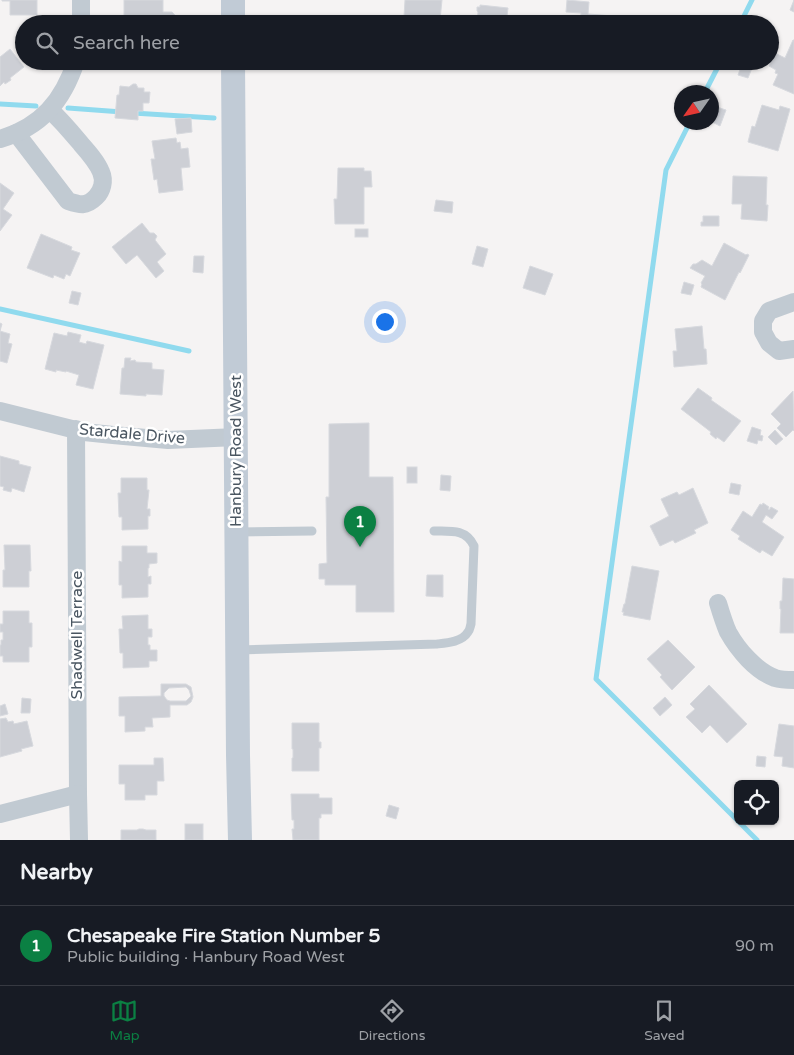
<!DOCTYPE html>
<meta charset="utf-8">
<style>
:root{--surface:#171b24;--page:#20242c;--text:#f1f3f6;--muted:#9ea1a6;--line:#363941;--accent:#0b8043}
body{margin:0;font-family:"Varela Round",sans-serif;background:var(--page);color:var(--text)}
.controls{position:absolute;right:15px;bottom:15px;display:grid;overflow:hidden;border-radius:8px;box-shadow:0 1px 4px #0004}
.controls button{width:45px;height:45px;display:grid;place-items:center;padding:0;border:0;border-bottom:1px solid var(--line);background:var(--surface);color:var(--text);font:25px sans-serif}
.compass{position:absolute;left:674px;top:85px;width:45px;height:45px;border-radius:50%;background:var(--surface);box-shadow:0 1px 4px #0004;rotate:236deg}
.you{position:absolute;left:384px;top:321px;width:18px;height:18px;margin:-12px;border:4px solid #fff;border-radius:50%;background:#1a73e8;box-shadow:0 0 0 8px #1a73e833}
.badge{display:grid;place-items:center;width:32px;height:32px;border-radius:50%;background:var(--accent);color:#fff;font-size:16px;font-weight:700}
.pin{position:absolute;translate:-50% -41px;filter:drop-shadow(0 1px 2px #0008)}
.pin::after{content:'';position:absolute;top:26px;width:18px;height:15px;background:inherit;clip-path:polygon(0 0,100% 0,50% 100%)}
.list{margin:0;padding:0;list-style:none}
h2{display:flex;justify-content:space-between;align-items:center;height:65px;margin:0;padding:0 20px;font-size:21px}
h2 small{font-size:16px;font-weight:400;color:var(--muted)}
.list li{display:grid;grid-template-columns:32px 1fr auto;gap:15px;align-items:center;box-sizing:border-box;height:80px;padding:0 20px;border-top:1px solid var(--line)}
.list b{display:block;font-size:19px;white-space:nowrap}
.list p{margin:0;font-size:16px;white-space:nowrap;color:var(--muted)}
.list em{font-size:16px;font-style:normal;color:var(--muted)}
.icon{flex:none;width:28px;height:28px;fill:none;stroke:currentColor;stroke-width:2;stroke-linecap:round;stroke-linejoin:round}
.map{position:relative;flex:none;width:794px;height:840px;overflow:hidden}
.search{position:absolute;background:var(--surface);box-shadow:0 1px 4px #0004;left:15px;right:15px;top:15px;height:55px;display:flex;align-items:center;gap:12px;box-sizing:border-box;padding:0 18px;border-radius:28px;color:var(--muted);font-size:19px}
.sheet{height:145px;background:var(--surface)}
nav{display:flex;justify-content:space-around;align-items:center;box-sizing:border-box;height:70px;border-top:1px solid var(--line);background:var(--surface);font-size:14px;color:var(--muted)}
nav a{display:grid;justify-items:center;gap:2px}
nav .on{color:var(--accent)}
.map>svg:first-child{display:block}
</style>
<div class="map">
<svg width="794" height="840" viewBox="0 0 794 840">
<rect width="100%" height="100%" fill="#f5f3f3"/>
<g fill="none" stroke-linecap="round" stroke-linejoin="round">
<g stroke="#90daee" stroke-width="5">
<polyline points="740,24 752,0"/>
<polyline points="705,92 721,61"/>
<polyline points="0,104 36,106"/>
<polyline points="68,108 122,112"/>
<polyline points="133,113 214,118"/>
<polyline points="690,122 666,170 596,679 738,821"/>
<polyline points="0,309 189,351"/>
<polyline points="738,821 757,840"/>
</g>
</g>
<g fill="#cdcfd5" stroke="#d7d9de" fill-rule="evenodd">
<polygon points="2,0 37,0 37,15 10,15 10,1 2,1"/>
<polygon points="124,0 163,0 163,12 172,12 175,15 175,24 137,24 137,22 135,22 135,17 124,17"/>
<polygon points="405,0 442,0 440,20 404,17"/>
<polygon points="567,0 589,2 588,14 613,16 612,24 580,24 581,13 566,12"/>
<polygon points="794,0 794,12 790,10"/>
<polygon points="480,5 508,8 506,24 477,24 478,12 477,11 477,7 480,7"/>
<polygon points="558,20 575,21 575,24 558,24"/>
<polygon points="793,40 794,40 794,94 773,85 778,74 775,73 776,70 769,66 775,53 785,58"/>
<polygon points="10,49 24,67 10,78 11,80 5,84 4,82 0,86 0,57"/>
<polygon points="742,64 752,68 748,78 738,75"/>
<polygon points="133,84 136,84 138,88 144,88 144,92 150,92 149,103 143,103 143,111 138,111 138,120 115,118 117,95 119,95 120,86 129,87"/>
<polygon points="762,105 779,110 780,106 790,109 778,151 748,142 752,126 755,127"/>
<polygon points="717,107 726,110 720,126 712,122"/>
<polygon points="191,118 192,132 177,134 175,119"/>
<polygon points="176,138 177,143 180,142 181,149 188,148 190,167 181,168 183,190 159,193 157,179 154,180 151,159 155,159 152,141"/>
<polygon points="338,168 364,168 364,171 371,171 372,187 364,187 364,224 335,224 334,199 337,199"/>
<polygon points="733,176 767,177 766,205 768,205 767,221 741,219 742,204 732,204"/>
<polygon points="0,183 14,193 3,209 12,215 0,231"/>
<polygon points="436,200 453,202 452,213 434,211"/>
<polygon points="703,216 719,216 719,226 701,226 701,222 703,222"/>
<polygon points="142,223 150,233 154,233 157,236 155,240 166,254 157,262 164,271 156,278 137,255 126,264 112,247"/>
<rect x="355" y="229" width="13" height="8"/>
<polygon points="41,234 72,247 71,250 80,253 70,276 66,274 64,279 54,275 53,278 27,268"/>
<polygon points="724,243 746,255 747,254 749,255 740,273 739,272 725,300 701,287 702,284 701,283 705,276 690,268 693,264 696,264 702,260 712,266"/>
<polygon points="477,246 488,249 483,267 472,264"/>
<polygon points="194,256 204,256 203,273 193,272"/>
<polygon points="530,266 553,274 545,295 523,288"/>
<polygon points="684,282 694,285 691,295 681,293"/>
<polygon points="72,291 81,293 78,305 69,303"/>
<polygon points="0,323 2,324 0,331 10,334 8,343 12,344 7,363 0,361"/>
<polygon points="702,326 704,349 706,349 707,364 674,367 673,351 677,351 675,329"/>
<polygon points="68,332 81,335 79,342 86,344 87,341 104,345 93,389 76,385 79,375 66,371 66,372 56,370 56,372 45,369 54,333 67,336"/>
<polygon points="125,358 131,358 130,361 135,360 136,362 152,363 152,369 164,370 162,395 146,394 146,396 120,394 122,368 124,368"/>
<polygon points="698,388 712,398 711,400 741,421 724,442 717,437 716,439 710,434 711,432 681,409"/>
<polygon points="793,391 794,431 793,430 786,437 777,428 781,424 771,414"/>
<polygon points="369,423 369,477 393,477 394,612 356,612 356,585 325,585 325,579 319,579 319,564 327,563 326,497 329,497 329,424"/>
<polygon points="752,427 761,430 760,435 763,436 762,441 758,440 757,444 747,441"/>
<polygon points="775,430 783,439 776,445 768,437"/>
<polygon points="0,456 19,461 19,464 31,467 24,492 12,488 11,492 3,490 4,487 0,486"/>
<rect x="407" y="467" width="10" height="16"/>
<polygon points="441,475 451,476 450,491 440,490"/>
<polygon points="121,478 147,478 147,490 149,490 147,509 150,509 150,516 148,516 148,529 122,530 122,517 119,517 118,493 121,493"/>
<polygon points="731,483 741,485 739,495 729,493"/>
<polygon points="693,488 708,523 694,530 696,533 675,543 673,540 660,546 650,526 669,516 661,499 677,492 679,495"/>
<polygon points="763,503 769,507 768,509 769,510 771,507 778,511 772,519 766,515 762,522 784,537 772,556 762,550 760,553 738,539 740,536 731,530 743,511 752,517 760,504 762,505"/>
<polygon points="4,545 30,545 31,571 29,571 29,587 3,587 3,570 5,570"/>
<polygon points="122,546 147,546 147,553 157,553 157,563 149,564 149,568 148,568 148,577 151,576 151,584 148,584 148,597 122,598 122,585 119,585 119,561 122,562"/>
<polygon points="632,566 659,571 650,620 623,615 624,612 622,612 624,604 625,604"/>
<polygon points="427,575 443,575 443,597 426,596"/>
<polygon points="783,578 794,579 794,633 780,633 781,609 780,609 780,601 782,601"/>
<polygon points="3,611 29,611 29,623 32,623 32,647 29,647 29,662 3,662 3,656 0,656 0,645 1,645 1,640 3,640 3,632 0,632 0,624 3,624"/>
<polygon points="148,615 148,629 152,629 152,637 148,637 148,645 150,645 150,650 157,650 157,661 149,661 149,667 123,668 123,653 120,653 119,629 123,629 122,616"/>
<polygon points="668,640 695,667 672,690 660,677 662,675 647,659"/>
<path d="M161 684H186L191 687 193 697 191 702 187 705H170V717L152 718 153 727H145V731L125 732V716H119V697L161 696ZM186 687 189 690 191 696 186 701H170L167 700 164 696V693L169 688Z"/>
<polygon points="709,685 747,724 727,743 710,725 702,733 686,717 695,709 690,704"/>
<polygon points="665,697 672,705 660,716 653,708"/>
<polygon points="22,698 31,699 30,713 21,713"/>
<polygon points="5,704 8,714 0,716 0,706"/>
<polygon points="6,718 8,722 13,721 14,724 27,721 33,746 21,749 22,751 0,757 0,719"/>
<polygon points="292,723 319,723 319,742 321,742 321,748 319,748 319,771 292,771 292,758 293,758 293,749 292,749"/>
<polygon points="779,724 794,726 794,768 782,766 783,757 774,756"/>
<polygon points="757,756 766,757 765,767 756,766"/>
<polygon points="154,758 163,758 164,781 157,781 157,795 145,795 145,800 125,800 125,784 119,784 119,765 154,765"/>
<polygon points="291,794 319,794 319,798 332,798 332,814 321,814 321,818 319,818 319,840 293,840 292,829 294,829 294,820 292,820"/>
<polygon points="389,805 399,808 396,819 386,816"/>
<rect x="185" y="824" width="18" height="16"/>
<polygon points="139,829 143,829 146,830 156,830 156,840 121,840 121,830 137,830"/>
</g>
<g fill="none" stroke-linecap="round" stroke-linejoin="round">
<g stroke="#c1cad2" stroke-width="9">
<polyline points="237,532 312,531"/>
<path d="M238 650 437 644C447 643 462 642 468 632 470 630 470 627 471 624L474 546C466 529 451 531 434 531"/>
</g>
<g stroke="#c1cad2" stroke-width="18">
<polyline points="81,24 81,0"/>
<path d="M16 133 68 201C80 205 86 207 96 197 102 191 105 181 101 172 97 162 89 153 81 144 71 132 62 121 50 110"/>
<path d="M0 139C41 127 63 101 76 61"/>
<polyline points="794,302 769,311 763,321 763,332 769,343 779,351 794,349"/>
<polyline points="0,411 84,432 113,435 168,440 237,437"/>
<polyline points="76,429 78,794 79,840"/>
<path d="M718 603C721 613 724 623 728 632 738 650 756 671 775 678 781 680 788 680 794 680"/>
<polyline points="0,814 78,794"/>
</g>
<g stroke="#c1cbd6" stroke-width="24">
<polyline points="233,0 233,24"/>
<polyline points="233,61 238,755 240,840"/>
</g>
</g>
<g text-anchor="middle" dominant-baseline="central" stroke-width="5" stroke-linejoin="round" paint-order="stroke">
<g font-size="16" fill="#4a5661" stroke="#fff">
<text transform="translate(132 434) rotate(5)">Stardale Drive</text>
<text transform="translate(236 451) rotate(-90)">Hanbury Road West</text>
<text transform="translate(77 635) rotate(-90)">Shadwell Terrace</text>
</g>
</g>
</svg>
<div class="controls">
<button><svg class="icon" aria-label="locate" viewBox="0 0 24 24"><circle cx="12" cy="12" r="6"/><path d="M12 2v4M12 18v4M2 12h4M18 12h4"/></svg></button>
</div>
<svg class="compass" viewBox="-18 -18 36 36"><path d="M0-13l5 13h-10z" fill="#e53935"/><path d="M0 13l5-13h-10z" fill="#9ea1a6"/></svg>
<div class="you"></div>
<div class="pin badge" style="left:360px;top:547px">1</div>
<div class="search"><svg class="icon" aria-label="search" viewBox="0 0 24 24"><circle cx="10" cy="10" r="6"/><path d="M15 15l6 6"/></svg>Search here</div>
</div>
<section class="sheet">
<h2>Nearby<small></small></h2>
<ul class="list">
<li><span class="badge">1</span><div><b>Chesapeake Fire Station Number 5</b><p>Public building · Hanbury Road West</p></div><em>90 m</em></li>
</ul>
</section>
<nav>
<a class="on"><svg class="icon" aria-label="map" viewBox="0 0 24 24"><path d="M3 6l6-2 6 2 6-2v14l-6 2-6-2-6 2zM9 4v14M15 6v14"/></svg>Map</a>
<a><svg class="icon" aria-label="directions" viewBox="0 0 24 24"><path d="M12 3l9 9-9 9-9-9zM9 14v-3h6M13 9l2 2-2 2"/></svg>Directions</a>
<a><svg class="icon" aria-label="saved" viewBox="0 0 24 24"><path d="M7 4h10v16l-5-4-5 4z"/></svg>Saved</a>
</nav>
